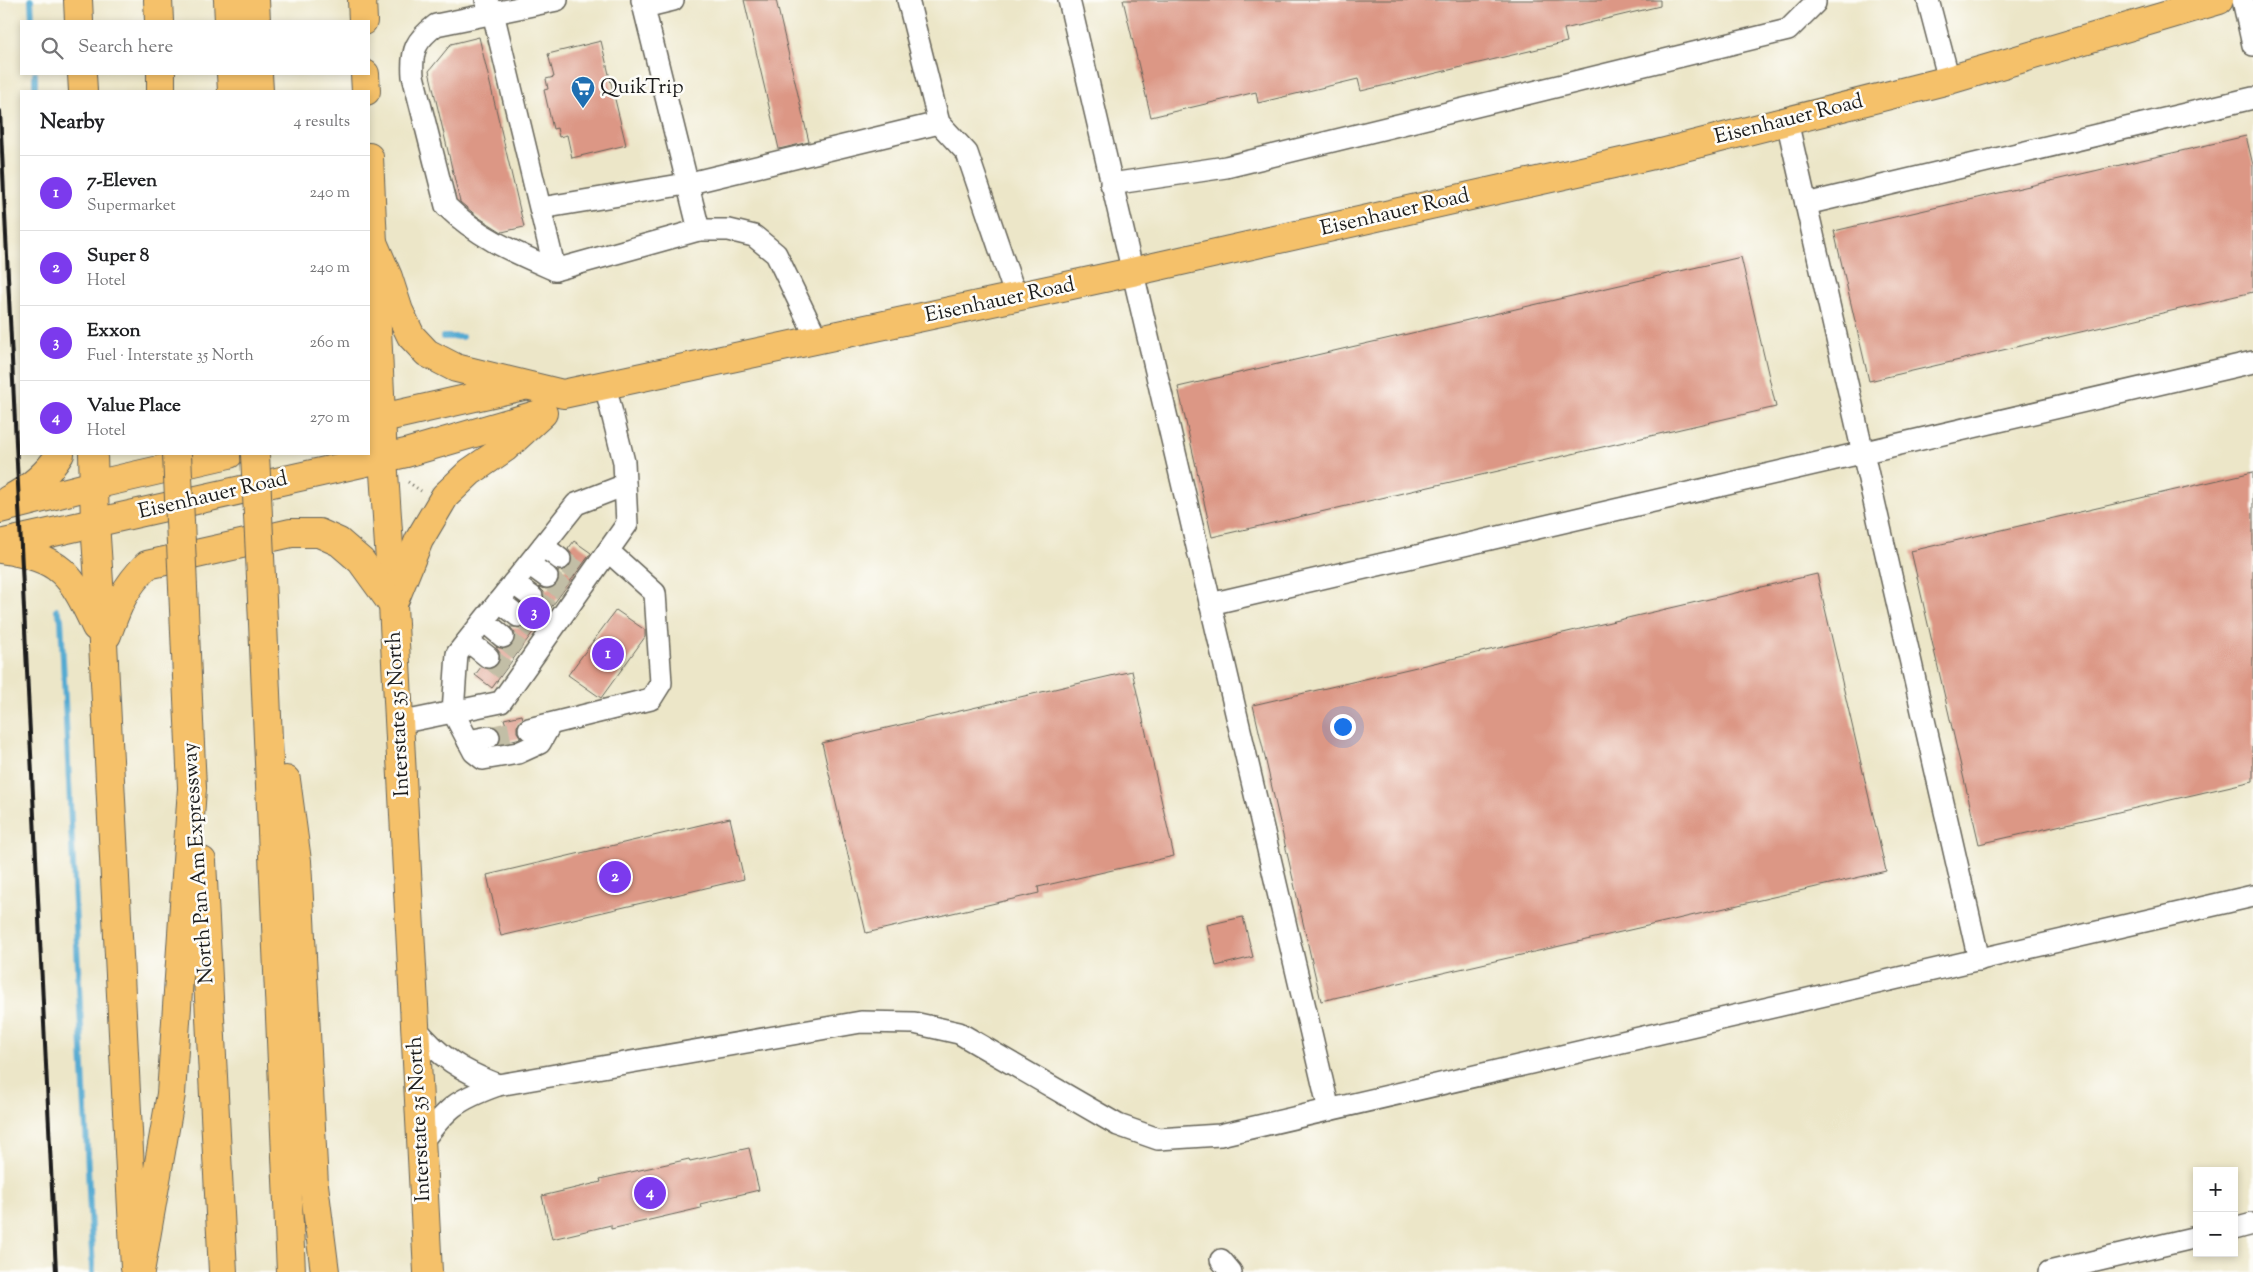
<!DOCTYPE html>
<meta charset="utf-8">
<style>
:root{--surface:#fff;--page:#f2f2f2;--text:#202124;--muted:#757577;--line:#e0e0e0;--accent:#7c3aed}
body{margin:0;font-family:"Sorts Mill Goudy",serif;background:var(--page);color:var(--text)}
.controls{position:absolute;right:15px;bottom:15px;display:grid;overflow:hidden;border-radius:0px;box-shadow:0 2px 8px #0003}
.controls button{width:45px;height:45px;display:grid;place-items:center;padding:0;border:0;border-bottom:1px solid var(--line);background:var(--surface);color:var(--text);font:25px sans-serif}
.you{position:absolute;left:1342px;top:726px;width:18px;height:18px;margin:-12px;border:4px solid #fff;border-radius:50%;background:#1a73e8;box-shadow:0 0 0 8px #1a73e833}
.badge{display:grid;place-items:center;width:32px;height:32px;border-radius:50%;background:var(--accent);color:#fff;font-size:16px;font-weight:700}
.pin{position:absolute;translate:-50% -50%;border:2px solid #fff;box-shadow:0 1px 5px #0006}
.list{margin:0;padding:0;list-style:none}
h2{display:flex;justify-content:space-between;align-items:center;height:65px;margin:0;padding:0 20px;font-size:21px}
h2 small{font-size:16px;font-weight:400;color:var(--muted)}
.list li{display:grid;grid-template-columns:32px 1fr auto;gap:15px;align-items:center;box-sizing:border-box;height:75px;padding:0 20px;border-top:1px solid var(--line)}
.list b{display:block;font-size:19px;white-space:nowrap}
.list p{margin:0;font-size:16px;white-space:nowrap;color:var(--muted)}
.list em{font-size:16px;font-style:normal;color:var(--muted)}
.icon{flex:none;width:28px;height:28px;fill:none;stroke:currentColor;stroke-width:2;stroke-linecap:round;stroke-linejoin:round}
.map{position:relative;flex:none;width:2253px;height:1272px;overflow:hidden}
.search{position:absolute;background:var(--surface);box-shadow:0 2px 8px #0003;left:20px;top:20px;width:350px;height:55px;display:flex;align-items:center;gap:12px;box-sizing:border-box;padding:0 18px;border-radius:0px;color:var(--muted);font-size:19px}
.panel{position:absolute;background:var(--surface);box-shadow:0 2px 8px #0003;left:20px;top:90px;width:350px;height:365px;border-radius:0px}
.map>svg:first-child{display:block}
</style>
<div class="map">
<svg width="2253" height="1272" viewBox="0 0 2253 1272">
<rect width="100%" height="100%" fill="#fdfcf7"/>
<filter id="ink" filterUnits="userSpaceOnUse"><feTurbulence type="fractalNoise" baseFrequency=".02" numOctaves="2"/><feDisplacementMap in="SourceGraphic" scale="10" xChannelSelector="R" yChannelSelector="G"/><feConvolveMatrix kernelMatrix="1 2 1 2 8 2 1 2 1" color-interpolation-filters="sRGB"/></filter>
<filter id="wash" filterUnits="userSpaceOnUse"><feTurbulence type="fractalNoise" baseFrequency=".0096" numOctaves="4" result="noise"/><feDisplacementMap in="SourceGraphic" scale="20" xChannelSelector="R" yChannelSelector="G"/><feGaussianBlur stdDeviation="1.12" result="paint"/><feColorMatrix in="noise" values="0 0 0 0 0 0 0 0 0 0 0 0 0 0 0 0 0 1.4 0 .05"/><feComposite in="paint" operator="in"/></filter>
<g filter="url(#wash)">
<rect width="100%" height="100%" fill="#ece6c8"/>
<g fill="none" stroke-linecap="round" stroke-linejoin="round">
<g stroke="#55aad1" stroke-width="6">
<polyline points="31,0 32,21"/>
<polyline points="35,74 35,91"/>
<polyline points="443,337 462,337"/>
<polyline points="57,610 61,619 93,1272"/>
</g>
</g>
<g id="blocks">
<g fill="#dc9785">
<polygon points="744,0 776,0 809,142 779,149"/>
<polygon points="1123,0 1660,0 1660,6 1564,29 1567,42 1361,91 1358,79 1258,103 1256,92 1151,117"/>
<polygon points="479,37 524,227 502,232 478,217 460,202 429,71 451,44"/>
<polygon points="601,41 626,145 572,158 567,135 559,137 557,128 553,129 544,90 548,89 546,79 554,77 548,54"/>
<polygon points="2246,136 2253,165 2253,292 1869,381 1834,231"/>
<polygon points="1741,257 1776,407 1212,537 1178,387"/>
<polygon points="2253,472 2253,781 1979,844 1911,551"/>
<polygon points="574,541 591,553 492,688 475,675 481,667 492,669 498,664 500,653 496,647 507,649 513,645 515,633 510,627 523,627 530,618 527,608 537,609 542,604 544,592 539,587 546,589 557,585 559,578 558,571 565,570 572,561 572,555 568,549"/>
<polygon points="1817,574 1886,871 1321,1001 1253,705"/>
<polygon points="616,610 645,630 645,637 601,698 568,675"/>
<polygon points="1132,671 1174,856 1038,887 1039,893 866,933 822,743"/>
<polygon points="522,715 523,719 517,726 517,732 521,738 500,743 501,734 496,727 506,725 504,719"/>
<polygon points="730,818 744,879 501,936 487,875"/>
<polygon points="1243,917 1253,957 1216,966 1207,925"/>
<polygon points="749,1148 759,1190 700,1204 701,1208 611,1229 611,1225 552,1239 542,1196 601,1182 600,1179 689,1159 690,1161"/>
</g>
</g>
</g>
<g filter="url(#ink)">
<use href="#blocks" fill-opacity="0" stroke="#656358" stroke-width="1"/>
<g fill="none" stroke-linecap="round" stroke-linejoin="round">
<g stroke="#c2bea6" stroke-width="21" stroke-dasharray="21 11" stroke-linecap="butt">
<polyline points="560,559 578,572"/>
<polyline points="547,577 564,591"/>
<polyline points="532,597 550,611"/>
<polyline points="518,616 536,630"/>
<polyline points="503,637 520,651"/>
<polyline points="488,657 506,671"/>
<polyline points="489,737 529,729"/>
</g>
<defs>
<g id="minor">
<polyline points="486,0 493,13 555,270 699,230 729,230 754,236 776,254 818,341"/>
<polyline points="642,0 699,230"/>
<polyline points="908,0 939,123 967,153 1016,297"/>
<polyline points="1069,0 1329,1110"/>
<polyline points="1928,0 1949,80"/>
<polyline points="2243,0 2253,45"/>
<polyline points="644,7 673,0"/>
<polyline points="1787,121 1979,960"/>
<polyline points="1111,184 1226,167 1788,30 1815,3 1815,0"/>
<polyline points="1806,204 2253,98"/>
<polyline points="541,208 686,184 939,123"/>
<path d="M555 270C514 252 479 238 446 206L413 76C411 50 416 40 436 25L557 0"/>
<polyline points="543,546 560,559"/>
<polyline points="529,564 547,577"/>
<polyline points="513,583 532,597"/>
<polyline points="499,601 518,616"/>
<polyline points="1210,604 2253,362"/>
<polyline points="484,621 503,637"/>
<polyline points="468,641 488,657"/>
<polyline points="399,723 501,702 627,524 624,462 605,385"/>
<polyline points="550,725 540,743 518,753 483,759 474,752 453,712 457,654 576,504 625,485"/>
<polyline points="529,729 651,699 661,683 655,593 608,551"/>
<polyline points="468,741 489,737"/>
<path d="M415 1027C439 1057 462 1071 498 1085"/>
<path d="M421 1143C447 1108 456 1100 498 1085L861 1022 914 1023 959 1033 1118 1125 1158 1139 1220 1135 2253 896"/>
<polyline points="2234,1229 2253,1224"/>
<polyline points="1221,1260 1231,1272"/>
<polyline points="2049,1272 2197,1237"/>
</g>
<g id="major">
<polyline points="78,0 79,21"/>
<polyline points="362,0 363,21"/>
<polyline points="82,74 83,91"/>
<polyline points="365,74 366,91"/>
<polyline points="369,157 383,458 393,605 428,1272"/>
<polyline points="372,240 388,277 399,311 411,336 427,353 456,368 563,394 1132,272 1653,155 1949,80 2219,0"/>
<polyline points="369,421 523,386"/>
<polyline points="93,454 95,522 103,643 135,1268"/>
<path d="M8 500C29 489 47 475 60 454"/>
<polyline points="0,509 94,485 229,454"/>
<polyline points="0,544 406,453 543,413"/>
<path d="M0 549C62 559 70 572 96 627"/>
<polyline points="395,599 419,540 445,496 470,472 505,448 540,416"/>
<path d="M107 635C118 605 124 588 147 565L291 533H319L339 542 361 561 393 605"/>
</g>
<g id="highway">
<polyline points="158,0 159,21"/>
<polyline points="228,0 229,21"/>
<polyline points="255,0 256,21"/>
<polyline points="161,74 161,91"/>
<polyline points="231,74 232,91"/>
<polyline points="258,74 259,91"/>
<polyline points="261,577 291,1272"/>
<polyline points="286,780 297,861 314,1185 325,1272"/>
<polyline points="202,861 223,1272"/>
<polyline points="140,1272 171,1094 192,788"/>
</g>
</defs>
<use href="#minor" stroke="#656358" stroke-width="24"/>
<use href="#major" stroke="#656358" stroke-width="30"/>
<use href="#highway" stroke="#656358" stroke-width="30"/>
<polyline stroke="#656358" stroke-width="3" stroke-dasharray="1 4" stroke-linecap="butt" points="408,482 421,491"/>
<use href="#minor" stroke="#fff" stroke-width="21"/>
<use href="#major" stroke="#f5c16b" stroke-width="28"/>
<use href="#highway" stroke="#f5c16b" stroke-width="28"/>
<polyline stroke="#1c1c1c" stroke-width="4" points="0,111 56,1272"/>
<defs>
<g id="highway-bridge">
<polyline points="177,454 192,788"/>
<polyline points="255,454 261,577"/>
</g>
</defs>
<use href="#highway-bridge" stroke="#656358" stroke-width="30" stroke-linecap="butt"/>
<use href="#highway-bridge" stroke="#f5c16b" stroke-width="28"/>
</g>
</g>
<defs>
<symbol id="supermarket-pin" viewBox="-11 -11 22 30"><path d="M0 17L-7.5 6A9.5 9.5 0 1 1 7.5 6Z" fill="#1f6fb2" stroke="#fdfcf7"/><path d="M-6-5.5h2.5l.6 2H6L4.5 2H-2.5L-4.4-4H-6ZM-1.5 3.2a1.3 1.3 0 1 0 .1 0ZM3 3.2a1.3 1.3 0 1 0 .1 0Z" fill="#fff"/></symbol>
</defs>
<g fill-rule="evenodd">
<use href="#supermarket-pin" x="569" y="74" width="28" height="38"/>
</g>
<g text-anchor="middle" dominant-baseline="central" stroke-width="5" stroke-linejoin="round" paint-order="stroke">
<g font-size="21" fill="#1c1c1c" stroke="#fdfcf7" text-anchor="start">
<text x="600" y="88">QuikTrip</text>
</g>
<g font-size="21" fill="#1c1c1c" stroke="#fdfcf7">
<text transform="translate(1789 120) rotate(-14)">Eisenhauer Road</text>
<text transform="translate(1395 213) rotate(-13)">Eisenhauer Road</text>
<text transform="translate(1000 301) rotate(-12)">Eisenhauer Road</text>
<text transform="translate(213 496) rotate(-13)">Eisenhauer Road</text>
<text transform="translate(399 714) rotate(-93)">Interstate 35 North</text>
<text transform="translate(199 863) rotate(-94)">North Pan Am Expressway</text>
<text transform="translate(420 1119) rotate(-93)">Interstate 35 North</text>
</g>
</g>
</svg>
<div class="controls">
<button>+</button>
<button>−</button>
</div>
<div class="you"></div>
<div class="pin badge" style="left:608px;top:654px">1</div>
<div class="pin badge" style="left:615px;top:877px">2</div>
<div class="pin badge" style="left:534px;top:613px">3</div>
<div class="pin badge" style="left:650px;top:1193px">4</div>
<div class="search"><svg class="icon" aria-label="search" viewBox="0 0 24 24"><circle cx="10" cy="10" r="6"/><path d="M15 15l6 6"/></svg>Search here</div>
<section class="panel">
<h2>Nearby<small>4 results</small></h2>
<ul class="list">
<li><span class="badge">1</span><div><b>7-Eleven</b><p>Supermarket</p></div><em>240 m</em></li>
<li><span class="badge">2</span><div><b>Super 8</b><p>Hotel</p></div><em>240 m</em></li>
<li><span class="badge">3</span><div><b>Exxon</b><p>Fuel · Interstate 35 North</p></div><em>260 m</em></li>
<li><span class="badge">4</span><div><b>Value Place</b><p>Hotel</p></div><em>270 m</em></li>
</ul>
</section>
</div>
